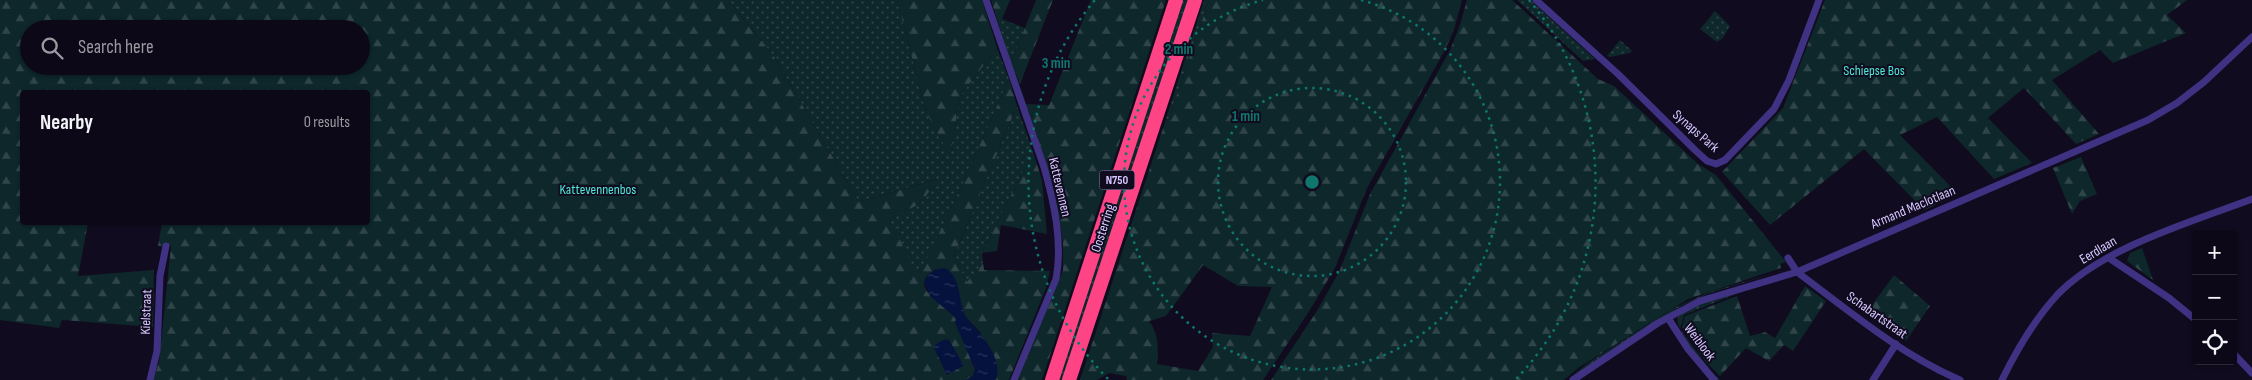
<!DOCTYPE html>
<meta charset="utf-8">
<style>
:root{--surface:#0d0817;--page:#161120;--text:#f1f3f6;--muted:#9a9aa1;--line:#2d2936}
body{margin:0;font-family:"Sofia Sans Condensed",sans-serif;background:var(--page);color:var(--text)}
.controls{position:absolute;right:15px;bottom:15px;display:grid;overflow:hidden;border-radius:5px;box-shadow:0 1px 4px #0004}
.controls button{width:45px;height:45px;display:grid;place-items:center;padding:0;border:0;border-bottom:1px solid var(--line);background:var(--surface);color:var(--text);font:25px sans-serif}
.list{margin:0;padding:0;list-style:none}
h2{display:flex;justify-content:space-between;align-items:center;height:65px;margin:0;padding:0 20px;font-size:21px}
h2 small{font-size:16px;font-weight:400;color:var(--muted)}
.icon{flex:none;width:28px;height:28px;fill:none;stroke:currentColor;stroke-width:2;stroke-linecap:round;stroke-linejoin:round}
.map{position:relative;flex:none;width:2252px;height:380px;overflow:hidden}
.search{position:absolute;background:var(--surface);box-shadow:0 1px 4px #0004;left:20px;top:20px;width:350px;height:55px;display:flex;align-items:center;gap:12px;box-sizing:border-box;padding:0 18px;border-radius:28px;color:var(--muted);font-size:19px}
.panel{position:absolute;background:var(--surface);box-shadow:0 1px 4px #0004;left:20px;top:90px;width:350px;height:135px;border-radius:5px}
.map>svg:first-child{display:block}
</style>
<div class="map">
<svg width="2252" height="380" viewBox="0 0 2252 380">
<defs>
<pattern id="grass-dots" width="8" height="8" patternUnits="userSpaceOnUse" patternTransform="scale(1.25)"><rect width="8" height="8" fill="#0d272a"/><path d="M2 2h.1M6 6h.1" fill="none" stroke="#30454a" stroke-width="1.8" stroke-linecap="round"/></pattern>
<pattern id="forest-firs" width="22" height="20" patternUnits="userSpaceOnUse" patternTransform="scale(1.25)"><rect width="22" height="20" fill="#0d272a"/><path d="M5 1l3.5 6h-7zM16 11l3.5 6h-7z" fill="#30454a"/></pattern>
<pattern id="water-ripples" width="26" height="14" patternUnits="userSpaceOnUse" patternTransform="scale(1.25)"><rect width="26" height="14" fill="#05123e"/><path d="M2 4q2-2 4 0t4 0M15 11q2-2 4 0t4 0" fill="none" stroke="#29335b"/></pattern>
</defs>
<rect width="100%" height="100%" fill="#110b1f"/>
<g fill="url(#grass-dots)">
<polygon points="728,0 897,0 926,112 950,155 960,96 997,48 1009,79 964,181 918,278 901,254 890,220 921,203 937,179 859,202 773,55"/>
<polygon points="1182,0 1189,0 1064,380 1057,380"/>
<polygon points="1204,0 1209,0 1169,118 1164,125"/>
<polygon points="1517,0 1530,0 1595,59 1583,61"/>
<polygon points="1715,11 1730,26 1723,38 1717,42 1700,29"/>
<polygon points="1002,19 1025,28 1011,63 999,26"/>
<polygon points="1620,40 1632,51 1630,53 1610,57 1607,56"/>
<polygon points="1017,106 1033,152 982,253 983,263 967,283 954,256"/>
<polygon points="1786,270 1710,293 1681,306 1567,380 1588,363 1674,308 1712,291"/>
<path d="M1748 289 1684 315 1680 329 1711 371 1720 380H1718C1710 372 1670 326 1679 316 1688 305 1733 294 1748 289Z"/>
</g>
<g fill="url(#forest-firs)" fill-rule="evenodd">
<path d="M0 0H728L773 55 859 202 938 179 921 203 890 220 918 277 964 181 1009 79 1017 106 954 256 967 282 983 263 984 270 1050 271 1046 288 1009 380H996L997 375 980 332 964 315 961 304 936 269C904 289 946 302 955 318 963 330 967 354 975 369L973 376 966 380H153L159 362 171 246H158L162 223 368 222V92H22V222L88 223 78 276 154 270 153 327 62 320 59 328 0 320ZM29 29H361V66H29Z"/>
<polygon points="897,0 982,0 997,48 960,96 950,156 926,112"/>
<polygon points="991,0 1010,0 999,26"/>
<polygon points="1036,0 1053,0 1020,84 1011,63"/>
<polygon points="1091,0 1166,0 1042,380 1018,380 1063,270 1063,243 1054,186 1026,104 1049,105"/>
<path d="M1209 0H1462L1454 30 1444 52 1367 188 1335 268 1308 313 1263 380H1127L1126 376 1109 373 1097 380H1080L1164 125 1169 118ZM1203 265 1238 286 1272 287 1250 336 1212 333 1213 347 1198 371 1157 364C1159 350 1158 332 1149 321L1166 316Z"/>
<polygon points="1467,0 1512,0 1598,79 1614,86 1698,164 1716,175 1786,262 1780,264 1781,268 1688,299 1578,368 1564,380 1271,380 1317,311 1339,272 1370,194 1450,50 1460,25"/>
<polygon points="1825,0 2187,0 2167,15 2186,33 2113,63 2100,50 2052,80 2099,134 2076,144 2024,88 1988,118 2032,163 1994,179 1937,117 1900,135 1958,194 1924,210 1864,149 1770,225 1722,172 1783,108"/>
<polygon points="1033,152 1042,180 1047,234 1001,225 997,251 982,253"/>
<polygon points="2081,157 2097,194 2080,201 2072,214 2053,168"/>
<polygon points="2142,248 2153,280 2127,261 2130,253"/>
<polygon points="1894,275 1930,306 1906,341 1867,312"/>
<polygon points="1805,286 1826,301 1793,351 1784,345 1769,361 1746,348 1720,376 1706,362 1682,327 1685,316 1737,296 1750,336 1765,332 1775,338"/>
</g>
<g fill="url(#water-ripples)">
<path d="M945 268C961 278 958 296 964 313 966 319 974 325 978 331 989 344 1002 363 996 380H966L973 376 975 369 955 323 956 318 930 296 924 282C929 272 935 269 945 268Z"/>
<polygon points="945,339 949,340 963,364 963,366 947,375 933,346"/>
</g>
<g fill="none" stroke-linecap="round" stroke-linejoin="round">
<g stroke="#3f3282" stroke-width="7">
<path d="M986 0 1044 167C1054 202 1063 243 1056 279L1014 380"/>
<polyline points="1536,0 1618,74 1696,151 1707,161 1716,164 1725,160 1774,109 1789,80 1819,0"/>
<path d="M1788 258 1797 272C1848 310 1901 355 1960 380"/>
<polyline points="2109,258 2169,298 2196,320"/>
<polyline points="1668,318 1688,349 1714,380"/>
<polyline points="2233,353 2252,373"/>
<polyline points="150,380 157,351 160,276 166,246"/>
<polyline points="1573,380 1658,323 1700,301 1797,272 2148,120 2177,103 2204,82 2252,37"/>
<polyline points="1873,380 1896,344"/>
<path d="M2002 380C2017 349 2035 319 2058 294 2104 247 2191 222 2252 199"/>
</g>
<g stroke="#ff4485" stroke-width="14">
<polyline points="1052,380 1176,0"/>
<polyline points="1069,380 1195,0"/>
</g>
</g>
<g fill="none" stroke="#0f766e" stroke-width="2.5" stroke-dasharray="2.5 5">
<circle cx="1312" cy="182" r="94"/>
<path d="M1361 0A188 188 0 1 1 1263 0"/>
<path d="M1108 379A283 283 0 0 1 1095 0M1529 0A283 283 0 0 1 1516 379"/>
</g>
<g text-anchor="middle" dominant-baseline="central" stroke-width="4" stroke-linejoin="round" paint-order="stroke">
<rect fill="#110b1f" stroke="#9b90bc" stroke-width="1" x="1099.5" y="170.5" width="35" height="19" rx="4"/>
<g font-size="12" font-weight="bold" fill="#d6c9ff">
<text x="1117" y="180">N750</text>
</g>
<g font-size="14" fill="#4ce8d5" stroke="#110b1f">
<text x="1874" y="70">Schiepse Bos</text>
<text x="598" y="189">Kattevennenbos</text>
</g>
<g font-size="14" fill="#d6c9ff" stroke="#110b1f">
<text transform="translate(1696 131) rotate(41)">Synaps Park</text>
<text transform="translate(1060 187) rotate(77)">Kattevennen</text>
<text transform="translate(1913 207) rotate(-23)">Armand Maclotlaan</text>
<text transform="translate(1103 228) rotate(-72)">Oosterring</text>
<text transform="translate(2098 250) rotate(-31)">Eerdlaan</text>
<text transform="translate(146 312) rotate(-88)">Kielstraat</text>
<text transform="translate(1877 315) rotate(35)">Schabartstraat</text>
<text transform="translate(1700 342) rotate(53)">Weiblook</text>
</g>
</g>
<circle cx="1312" cy="182" r="8" fill="#0f766e" stroke="#110b1f" stroke-width="2.5"/>
<g font-size="15" text-anchor="middle" font-weight="bold" fill="#0f766e" stroke="#110b1f" stroke-width="4" stroke-linejoin="round" paint-order="stroke">
<text x="1179" y="54">2 min</text>
<text x="1056" y="68">3 min</text>
<text x="1246" y="121">1 min</text>
</g>
</svg>
<div class="controls">
<button>+</button>
<button>−</button>
<button><svg class="icon" aria-label="locate" viewBox="0 0 24 24"><circle cx="12" cy="12" r="6"/><path d="M12 2v4M12 18v4M2 12h4M18 12h4"/></svg></button>
</div>
<div class="search"><svg class="icon" aria-label="search" viewBox="0 0 24 24"><circle cx="10" cy="10" r="6"/><path d="M15 15l6 6"/></svg>Search here</div>
<section class="panel">
<h2>Nearby<small>0 results</small></h2>
<ul class="list">
</ul>
</section>
</div>
